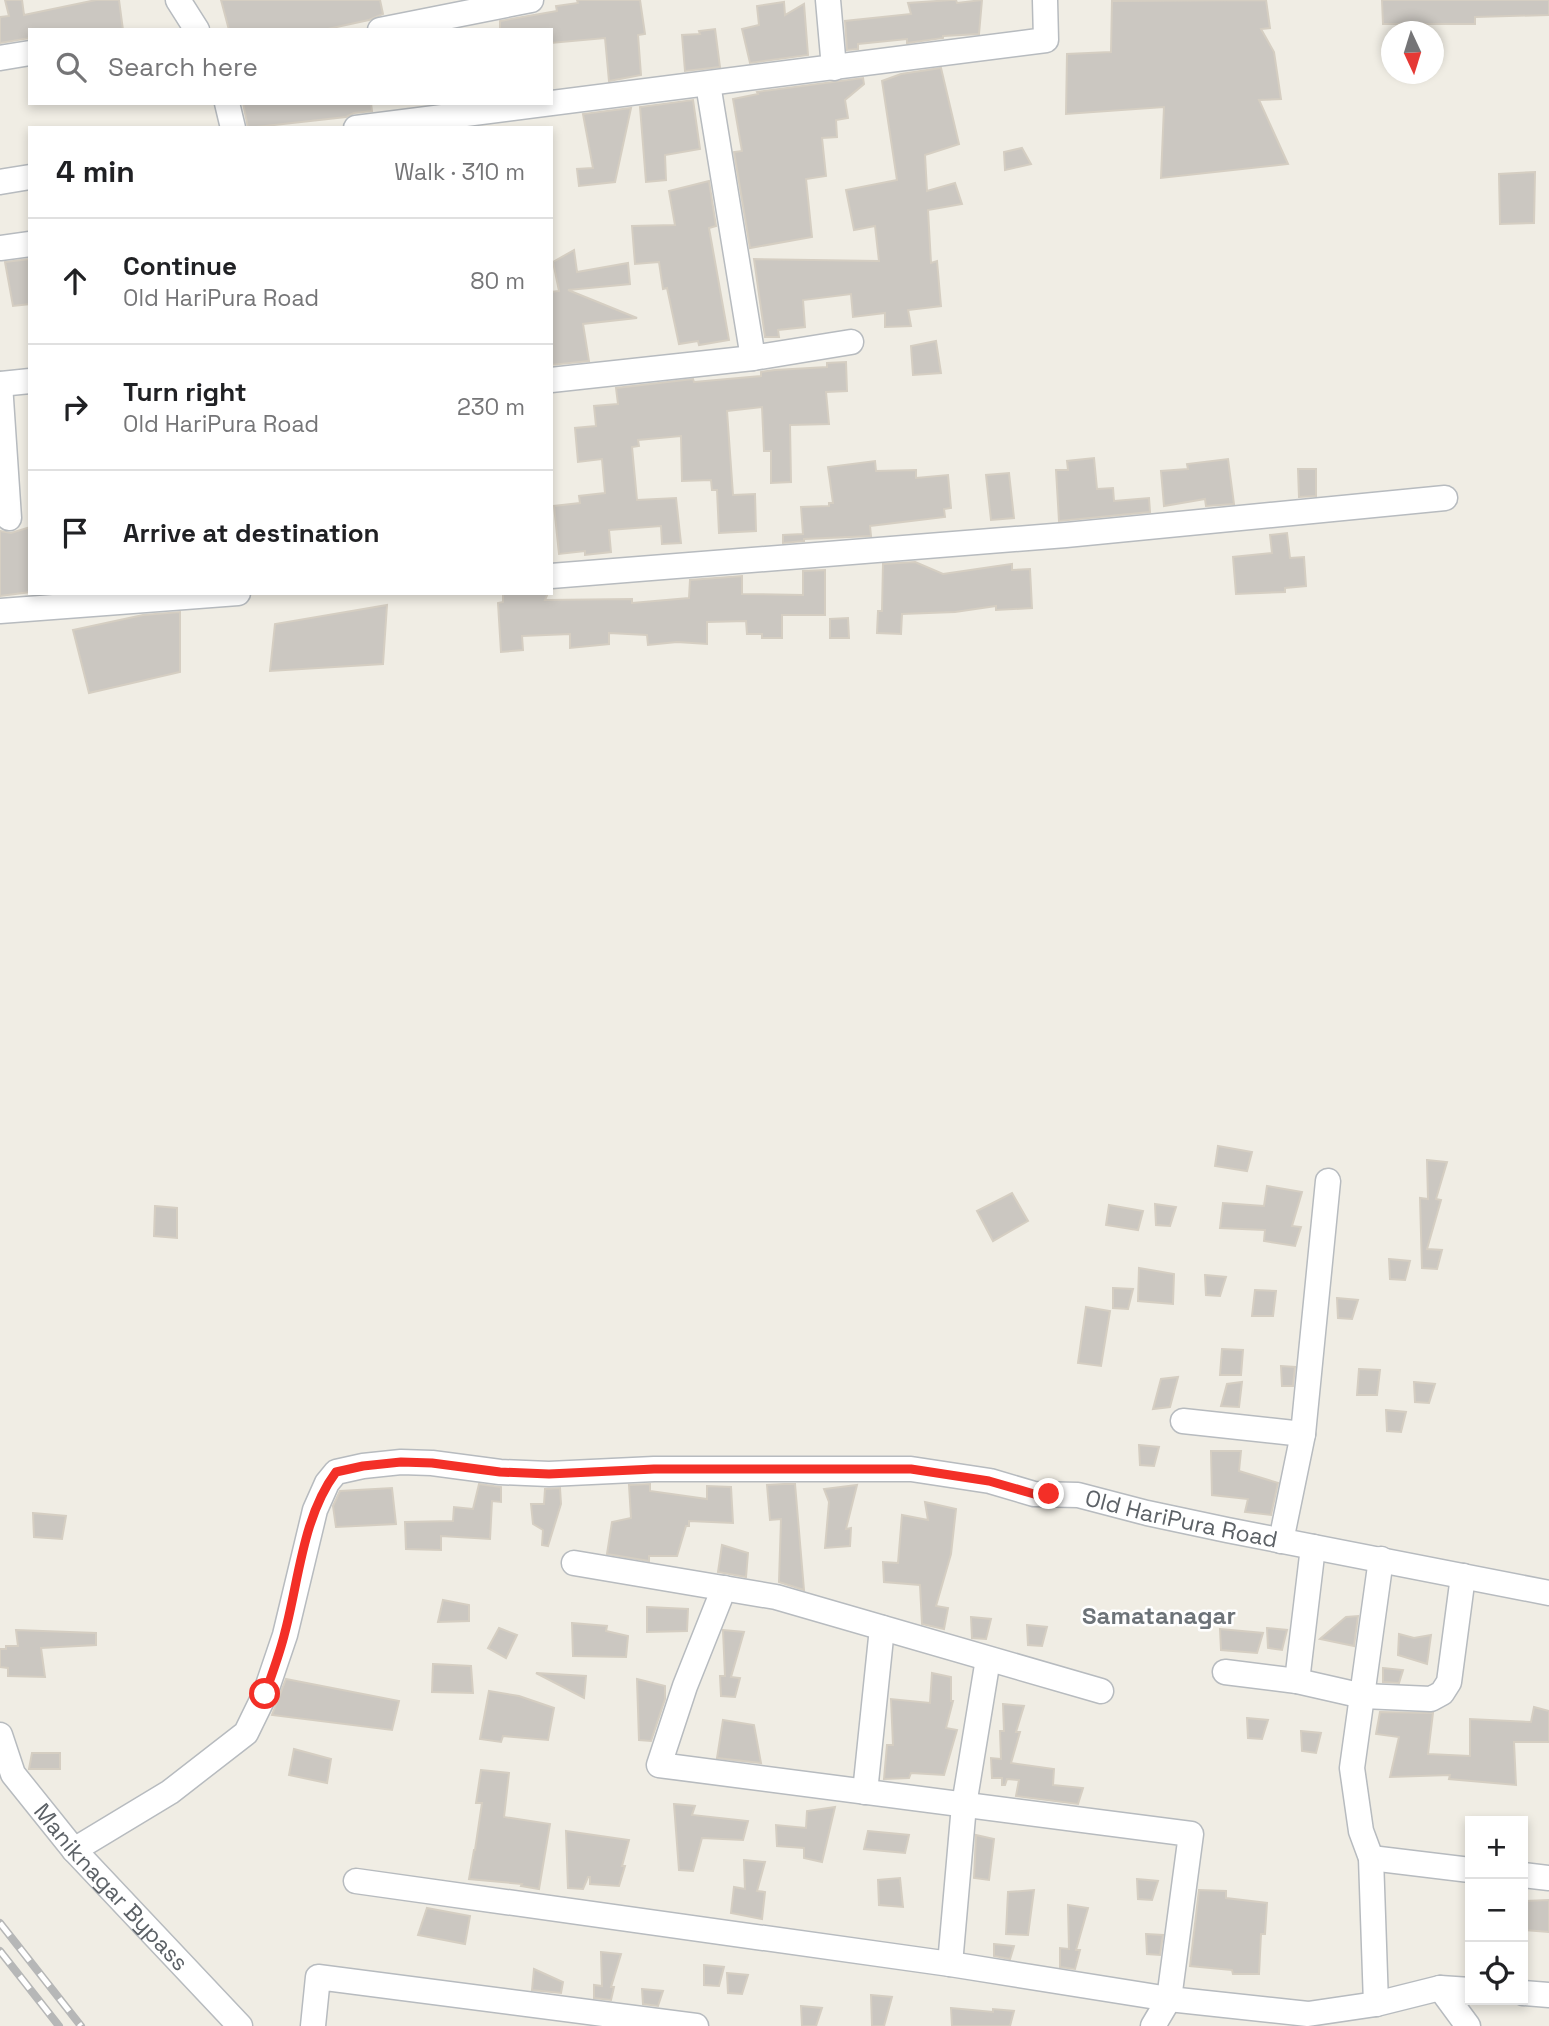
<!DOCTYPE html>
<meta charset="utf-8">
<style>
:root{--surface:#fff;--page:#f6f6f6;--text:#202124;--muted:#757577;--line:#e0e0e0}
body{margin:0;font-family:"Space Grotesk",sans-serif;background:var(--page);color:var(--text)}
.controls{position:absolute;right:21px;bottom:21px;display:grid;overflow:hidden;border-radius:0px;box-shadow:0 4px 10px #0003}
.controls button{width:63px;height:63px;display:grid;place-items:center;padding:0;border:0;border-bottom:2px solid var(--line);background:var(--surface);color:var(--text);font:35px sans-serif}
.compass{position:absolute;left:1381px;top:21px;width:63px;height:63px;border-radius:50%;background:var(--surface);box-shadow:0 4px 10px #0003;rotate:176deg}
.stop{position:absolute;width:21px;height:21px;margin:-16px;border:5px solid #f32f27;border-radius:50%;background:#fff}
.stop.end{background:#f32f27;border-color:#fff;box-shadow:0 2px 7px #0008}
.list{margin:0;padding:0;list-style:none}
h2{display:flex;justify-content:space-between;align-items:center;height:91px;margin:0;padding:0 28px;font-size:30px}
h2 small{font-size:23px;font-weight:400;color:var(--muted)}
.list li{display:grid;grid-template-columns:46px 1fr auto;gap:21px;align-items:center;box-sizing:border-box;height:126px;padding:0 28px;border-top:2px solid var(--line)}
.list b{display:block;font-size:26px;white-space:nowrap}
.list p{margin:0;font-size:23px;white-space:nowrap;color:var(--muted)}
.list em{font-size:23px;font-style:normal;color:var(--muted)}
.icon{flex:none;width:38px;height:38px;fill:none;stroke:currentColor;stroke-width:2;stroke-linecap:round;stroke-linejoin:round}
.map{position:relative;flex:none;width:1549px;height:2026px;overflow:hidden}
.search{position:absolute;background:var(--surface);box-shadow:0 4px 10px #0003;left:28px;top:28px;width:525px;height:77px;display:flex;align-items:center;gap:18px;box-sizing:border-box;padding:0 24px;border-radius:0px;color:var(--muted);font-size:26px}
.panel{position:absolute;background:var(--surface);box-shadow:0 4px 10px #0003;left:28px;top:126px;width:525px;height:469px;border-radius:0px}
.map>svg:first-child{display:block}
</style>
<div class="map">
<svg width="1549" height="2026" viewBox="0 0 1549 2026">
<rect width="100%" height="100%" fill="#f0ede4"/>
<g fill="#cbc7c1" stroke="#d5cec2" stroke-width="2">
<polygon points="5,0 22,0 24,15 96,0 119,0 123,30 30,30 30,38 0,43 0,17 9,16"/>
<polygon points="221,0 380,0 383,14 369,20 323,30 229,30"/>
<polygon points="577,0 640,0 645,34 638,35 641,75 609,81 605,38 551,43 551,30 500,30 500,21 557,11 556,6 578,3"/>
<polygon points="951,0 956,0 957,3 982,0 979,34 943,36 943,38 907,43 907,39 858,44 858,49 847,50 845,21 911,14 908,3"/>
<polygon points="1266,0 1270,28 1261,29 1274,52 1281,99 1259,100 1288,164 1161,178 1164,107 1066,114 1067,54 1111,52 1112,1"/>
<polygon points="1382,0 1549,0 1549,15 1475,17 1475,24 1383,24"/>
<polygon points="784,2 785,15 804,4 808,55 750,63 742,29 759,25 757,6"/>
<polygon points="715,29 720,67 685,71 682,35 700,34 699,31"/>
<polygon points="941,68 959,144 925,155 927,191 955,183 962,204 928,210 931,263 937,261 941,306 908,310 911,326 885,327 885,313 853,317 851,294 803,300 805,327 778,330 779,337 765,337 754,259 879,261 875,226 854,230 846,190 897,180 882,81 901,74"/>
<polygon points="863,78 864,84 845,100 848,118 836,120 837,137 822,138 826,176 806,179 812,237 750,248 734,152 742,151 733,99 758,94 757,92"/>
<polygon points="693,100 700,149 665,155 666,180 646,182 640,107"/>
<polygon points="243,103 371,103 372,111 354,113 346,117 248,128"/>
<polygon points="631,108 615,182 579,186 577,169 593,168 583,114"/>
<polygon points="1022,148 1031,164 1005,170 1004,152"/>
<polygon points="1535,172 1534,223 1500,224 1499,174"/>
<polygon points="709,181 716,226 709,228 729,340 699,345 698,341 679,344 667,288 663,289 659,262 635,264 632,226 675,225 669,191"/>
<polygon points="574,250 577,272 628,263 630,284 568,290 637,318 583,324 589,361 551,365 551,292 559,291 553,262"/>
<polygon points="30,259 30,304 13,306 5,262"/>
<polygon points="936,341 941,373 913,375 911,346"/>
<polygon points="846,362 847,391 826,392 829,424 790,425 791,482 771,483 771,451 764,451 762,407 727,411 733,495 755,494 756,531 719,533 717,490 712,490 711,480 682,481 681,436 638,440 639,446 632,447 637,500 676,498 681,543 662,544 661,526 609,530 611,552 585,555 585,551 559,554 554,506 580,503 579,496 605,493 602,459 578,462 575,428 596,426 594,406 618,404 616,388 693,379 694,382 761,376 761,372 775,370 827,367 827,363"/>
<polygon points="1094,458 1097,489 1113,488 1114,501 1149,498 1150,512 1059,521 1056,470 1068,470 1067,461"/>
<polygon points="1228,459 1234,504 1206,506 1205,499 1164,506 1161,471 1188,469 1187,464"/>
<polygon points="875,461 876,471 916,470 916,478 948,475 951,508 944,509 945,517 870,526 871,536 804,539 804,541 783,543 783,535 803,534 801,507 829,506 829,503 833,503 828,467"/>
<polygon points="1298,469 1316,469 1316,496 1299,497"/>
<polygon points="1009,473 1014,518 991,520 986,475"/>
<polygon points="30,527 30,592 0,596 0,531 11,533"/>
<polygon points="1287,533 1290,558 1304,557 1306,586 1285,588 1285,592 1236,594 1233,557 1272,553 1270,535"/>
<polygon points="915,562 943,574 1012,564 1012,570 1030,569 1032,608 996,610 996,606 955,612 902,614 901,634 877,633 878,611 882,611 883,564"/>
<polygon points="825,570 825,615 782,615 782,638 762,638 762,634 747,634 746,621 707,622 707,644 677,642 648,645 647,635 609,633 609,644 570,648 570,634 522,636 523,650 501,652 498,603 503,602 503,593 548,593 545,600 632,599 632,603 689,598 690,580 742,576 742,594 803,595 803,571"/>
<polygon points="387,605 383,664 270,671 275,624"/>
<polygon points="180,612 180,672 89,693 73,630 143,615"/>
<polygon points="848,618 849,638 830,638 830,619"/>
<polygon points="1218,1146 1252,1152 1247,1171 1215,1166"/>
<polygon points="1427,1160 1447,1162 1436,1199 1441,1200 1427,1249 1442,1250 1437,1269 1422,1268 1420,1198 1428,1199"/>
<polygon points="1267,1186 1302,1192 1292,1226 1301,1227 1295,1246 1264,1241 1265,1230 1220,1228 1223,1203 1264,1206"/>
<polygon points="1012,1193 1028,1221 993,1241 977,1211"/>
<polygon points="1155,1204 1176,1207 1170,1226 1156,1225"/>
<polygon points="1109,1205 1143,1211 1138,1230 1106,1225"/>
<polygon points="155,1206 177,1208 177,1238 154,1236"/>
<polygon points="1389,1259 1410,1261 1405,1280 1390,1279"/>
<polygon points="1139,1268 1174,1274 1173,1304 1138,1301"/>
<polygon points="1205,1275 1226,1277 1220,1296 1206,1295"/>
<polygon points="1113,1288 1133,1289 1128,1309 1113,1308"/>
<polygon points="1255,1290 1276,1291 1273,1316 1252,1316"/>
<polygon points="1337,1298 1358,1300 1352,1319 1338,1318"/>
<polygon points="1086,1307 1110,1311 1101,1366 1078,1363"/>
<polygon points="1222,1349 1243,1350 1241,1375 1220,1375"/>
<polygon points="1281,1366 1295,1367 1293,1386 1282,1386"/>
<polygon points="1359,1369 1380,1370 1377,1395 1357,1395"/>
<polygon points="1178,1377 1170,1407 1153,1409 1161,1379"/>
<polygon points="1242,1382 1239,1407 1221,1406 1227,1384"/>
<polygon points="1414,1382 1435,1384 1429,1403 1415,1402"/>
<polygon points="1386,1410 1406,1412 1401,1432 1387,1431"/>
<polygon points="1139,1445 1159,1447 1154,1466 1140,1465"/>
<polygon points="1211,1451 1241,1451 1239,1471 1278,1483 1271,1515 1245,1512 1248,1499 1212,1495"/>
<polygon points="479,1484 501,1487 501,1502 492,1501 490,1539 441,1536 441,1550 406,1549 405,1522 453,1521 454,1507 473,1509"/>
<polygon points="650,1484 650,1491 707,1499 707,1486 731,1487 733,1523 689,1521 689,1526 686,1526 677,1556 649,1556 649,1561 607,1554 612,1522 631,1518 629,1485"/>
<polygon points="784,1484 795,1484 804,1590 779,1582 781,1519 770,1520 767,1485"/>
<polygon points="857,1485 846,1529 851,1528 850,1546 825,1548 829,1502 824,1489"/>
<polygon points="392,1488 396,1524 336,1527 333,1506 340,1491"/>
<polygon points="560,1488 561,1504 548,1546 542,1545 543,1530 533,1524 531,1504 544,1504 545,1489"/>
<polygon points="925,1502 956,1509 951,1554 936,1606 948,1608 944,1629 922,1624 920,1585 884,1582 883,1562 898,1563 902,1515 928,1520"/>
<polygon points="33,1513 66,1516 62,1539 34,1537"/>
<polygon points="722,1545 748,1553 746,1577 718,1572"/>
<polygon points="443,1600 469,1605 469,1621 438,1622"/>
<polygon points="647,1607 688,1609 687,1631 647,1632"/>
<polygon points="1358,1616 1354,1646 1320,1639 1346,1617"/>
<polygon points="971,1617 991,1619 986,1639 972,1638"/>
<polygon points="572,1623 607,1626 606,1631 628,1636 626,1657 573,1656"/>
<polygon points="1027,1625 1047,1627 1042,1646 1028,1645"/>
<polygon points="499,1628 517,1635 506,1658 488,1648"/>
<polygon points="1267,1628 1287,1630 1282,1650 1268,1648"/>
<polygon points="1220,1629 1263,1633 1257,1653 1221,1650"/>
<polygon points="16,1630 96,1633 96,1645 41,1648 45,1677 8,1676 8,1668 0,1667 0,1649 6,1649 6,1646 18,1646"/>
<polygon points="723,1630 744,1632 731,1677 740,1678 735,1697 721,1696 720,1676 725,1676"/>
<polygon points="1399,1634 1414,1638 1431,1635 1427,1664 1398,1655"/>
<polygon points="433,1664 471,1666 473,1693 432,1692"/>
<polygon points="1383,1668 1403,1670 1399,1683 1383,1682"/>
<polygon points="536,1673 586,1676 584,1698"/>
<polygon points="932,1673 951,1677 951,1701 953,1701 946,1728 957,1730 944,1775 911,1773 909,1778 884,1779 887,1745 893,1745 891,1699 930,1703"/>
<polygon points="286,1679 399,1701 392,1730 272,1715"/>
<polygon points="637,1679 665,1686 665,1699 651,1741 639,1740"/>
<polygon points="489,1691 519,1696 554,1708 548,1740 503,1736 501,1742 480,1739"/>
<polygon points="1003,1704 1024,1706 1016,1732 1020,1732 1011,1763 1054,1769 1053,1785 1083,1788 1078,1804 1016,1796 1019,1780 1007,1779 1005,1785 1002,1785 1002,1778 992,1778 991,1758 1001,1759 1000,1731 1004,1731"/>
<polygon points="1534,1707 1549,1711 1549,1742 1514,1742 1516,1785 1449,1779 1450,1775 1390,1777 1399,1737 1376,1734 1380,1712 1433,1713 1428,1754 1470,1756 1470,1719 1531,1722"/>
<polygon points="1247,1718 1268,1720 1262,1739 1248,1738"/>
<polygon points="723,1720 754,1725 761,1763 717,1758"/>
<polygon points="1301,1731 1321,1733 1316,1753 1302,1751"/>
<polygon points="294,1749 331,1759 327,1783 289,1775"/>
<polygon points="32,1753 60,1753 60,1769 29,1769"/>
<polygon points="481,1770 509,1773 504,1817 550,1824 539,1889 521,1886 522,1884 469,1879 474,1850 475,1850 482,1803 476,1803"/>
<polygon points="674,1804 695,1806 692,1815 748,1821 743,1840 702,1838 693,1871 679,1870"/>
<polygon points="835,1807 822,1862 804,1858 804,1848 777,1846 776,1825 806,1828 807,1811"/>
<polygon points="566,1831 629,1840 622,1866 625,1866 619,1886 590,1884 590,1877 588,1877 583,1889 568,1888"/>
<polygon points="868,1831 909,1835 905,1853 864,1849"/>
<polygon points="976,1835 994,1839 989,1880 974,1878"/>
<polygon points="744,1860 765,1862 757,1891 765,1892 762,1919 731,1913 734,1887 745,1889"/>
<polygon points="900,1878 903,1907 879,1905 878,1880"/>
<polygon points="1137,1879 1158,1881 1152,1900 1138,1899"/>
<polygon points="1034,1890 1028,1935 1006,1934 1008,1892"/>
<polygon points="1199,1890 1226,1891 1226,1898 1267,1903 1265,1934 1261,1934 1259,1974 1233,1974 1232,1970 1190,1966"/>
<polygon points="1549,1900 1549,1932 1525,1930 1524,1901"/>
<polygon points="1068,1905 1088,1908 1076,1950 1080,1950 1075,1969 1060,1967 1060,1948 1069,1949"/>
<polygon points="427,1908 470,1916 465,1944 418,1935"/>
<polygon points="1146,1934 1163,1935 1160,1955 1147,1954"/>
<polygon points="994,1944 1014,1946 1010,1959 994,1956"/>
<polygon points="601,1952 621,1954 611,1987 614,1987 611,2000 594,1998 594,1985 602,1986"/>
<polygon points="704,1965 724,1967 719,1986 704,1985"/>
<polygon points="534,1969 563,1982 561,1993 532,1990"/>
<polygon points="727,1973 748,1975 742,1994 728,1993"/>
<polygon points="642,1989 663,1991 658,2006 643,2004"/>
<polygon points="871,1995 892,1997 884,2026 872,2026"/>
<polygon points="801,2006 822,2008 816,2026 802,2026"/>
<polygon points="951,2008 993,2012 993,2009 1014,2011 1010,2026 952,2026"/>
</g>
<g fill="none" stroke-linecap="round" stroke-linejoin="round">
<defs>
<g id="street">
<polyline points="178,0 197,30"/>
<polyline points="828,0 834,68"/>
<polyline points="380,30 531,0"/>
<polyline points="0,58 30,53"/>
<polyline points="708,84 753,358"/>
<polyline points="227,103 233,128"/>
<polyline points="356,128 1046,40 1045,0"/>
<polyline points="0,182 30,177"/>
<polyline points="0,248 30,244"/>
<polyline points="551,380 753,358 851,342"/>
<polyline points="0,384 9,518"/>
<polyline points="0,384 30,381"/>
<polyline points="551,576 1066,535 1445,498"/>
<polyline points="0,611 238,593"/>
<polyline points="1183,1421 1303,1434"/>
<polyline points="1281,1541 1303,1434 1328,1181"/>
<polyline points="574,1563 776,1597 1101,1691"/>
<polyline points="724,1588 685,1686 659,1765 1191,1834 1169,1999 1153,2026"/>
<polyline points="1225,1672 1297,1681 1363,1696 1431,1699 1442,1693 1449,1682 1463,1576"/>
<polyline points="1297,1681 1313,1547"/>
<path id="s1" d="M0 1735 13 1774 74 1850 240 2026"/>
<polyline points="865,1792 882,1628"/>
<path id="s2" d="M74 1850 170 1792 246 1733 265 1694 285 1635 315 1510 327 1483 336 1472 363 1466 401 1462 432 1463 500 1472 549 1474 654 1469H911L990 1481 1034 1494 1078 1495 1147 1513 1227 1530 1549 1593"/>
<polyline points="1371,1858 1470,1870"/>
<polyline points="1523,1875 1549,1878"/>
<polyline points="356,1881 950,1964 1169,1999 1308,2014 1376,2004 1440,1988 1470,1990"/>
<polyline points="950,1964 964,1805 988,1659"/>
<polyline points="1440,1988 1468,2026"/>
<polyline points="1523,1993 1549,1995"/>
<polyline points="1376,2004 1371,1858 1361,1831 1352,1768 1381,1559"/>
<polyline points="313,2026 318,1977 696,2026"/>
</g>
</defs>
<use href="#street" stroke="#b7bbbf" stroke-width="27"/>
<use href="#street" stroke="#fff" stroke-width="24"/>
<defs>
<g id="rail">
<polyline points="0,1923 81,2026"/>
<polyline points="0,1951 59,2026"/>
</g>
</defs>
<use href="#rail" stroke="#b6b7b7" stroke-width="8"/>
<use href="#rail" stroke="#fff" stroke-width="5" stroke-dasharray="16" stroke-linecap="butt"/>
</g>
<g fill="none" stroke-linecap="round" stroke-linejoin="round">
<path stroke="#f32f27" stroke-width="9" d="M265 1694C272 1674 280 1653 285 1632 299 1579 303 1516 336 1472L363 1466 401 1462 432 1463 500 1472 549 1474 654 1469H911L989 1481 1034 1494H1049"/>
</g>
<g text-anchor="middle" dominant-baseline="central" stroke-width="5" stroke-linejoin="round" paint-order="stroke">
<g font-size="23" fill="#5c6166" stroke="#fff">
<text stroke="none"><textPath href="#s2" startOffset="1339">Old HariPura Road</textPath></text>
<text stroke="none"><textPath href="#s1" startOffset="191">Maniknagar Bypass</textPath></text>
</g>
<g font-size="24" font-weight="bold" fill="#6d7378" stroke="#fff">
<text x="1159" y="1615">Samatanagar</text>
</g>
</g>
</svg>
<div class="controls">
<button>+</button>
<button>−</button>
<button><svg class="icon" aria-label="locate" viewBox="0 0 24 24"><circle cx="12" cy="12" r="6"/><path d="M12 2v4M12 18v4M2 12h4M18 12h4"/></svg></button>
</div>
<svg class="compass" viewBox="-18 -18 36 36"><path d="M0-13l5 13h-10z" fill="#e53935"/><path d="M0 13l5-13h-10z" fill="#757577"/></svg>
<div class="stop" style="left:265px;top:1694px"></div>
<div class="stop end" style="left:1049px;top:1494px"></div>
<div class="search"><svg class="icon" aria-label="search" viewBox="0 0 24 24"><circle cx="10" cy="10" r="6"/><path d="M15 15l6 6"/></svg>Search here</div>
<section class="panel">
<h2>4 min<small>Walk · 310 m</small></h2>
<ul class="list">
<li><svg class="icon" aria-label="ahead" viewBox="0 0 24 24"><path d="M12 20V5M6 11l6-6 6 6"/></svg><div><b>Continue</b><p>Old HariPura Road</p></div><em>80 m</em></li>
<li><svg class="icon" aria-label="right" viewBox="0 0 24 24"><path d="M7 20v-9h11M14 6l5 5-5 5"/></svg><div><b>Turn right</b><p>Old HariPura Road</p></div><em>230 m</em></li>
<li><svg class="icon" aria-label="arrive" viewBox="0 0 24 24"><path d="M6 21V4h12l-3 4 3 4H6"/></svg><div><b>Arrive at destination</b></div></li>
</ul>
</section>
</div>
